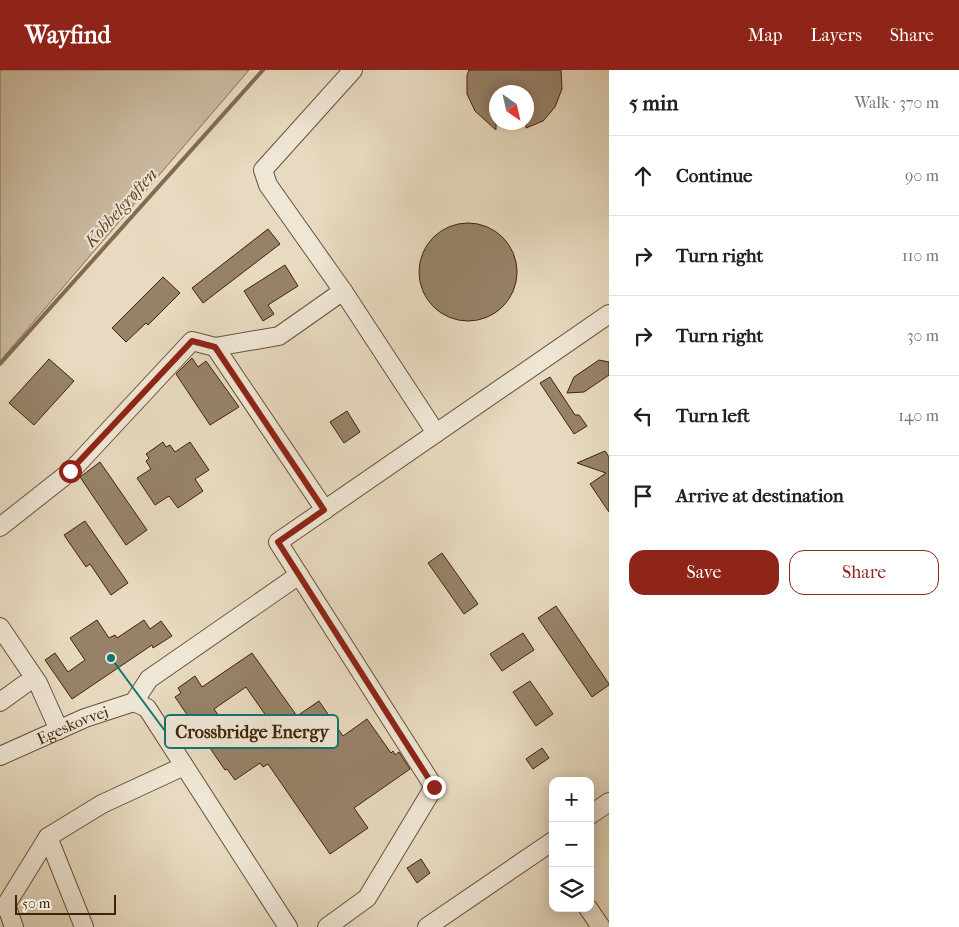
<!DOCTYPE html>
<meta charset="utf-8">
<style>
:root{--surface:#fff;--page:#f6f6f6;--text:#202124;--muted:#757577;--line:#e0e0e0;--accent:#8f2418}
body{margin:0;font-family:"IM FELL French Canon",serif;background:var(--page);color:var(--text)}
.controls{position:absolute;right:15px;bottom:15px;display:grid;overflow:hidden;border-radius:10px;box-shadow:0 2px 12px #0003}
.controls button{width:45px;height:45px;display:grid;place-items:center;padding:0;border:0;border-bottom:1px solid var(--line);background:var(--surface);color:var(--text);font:25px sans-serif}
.compass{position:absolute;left:489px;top:15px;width:45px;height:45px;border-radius:50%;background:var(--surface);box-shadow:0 2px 12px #0003;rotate:146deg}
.scale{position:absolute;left:15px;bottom:12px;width:101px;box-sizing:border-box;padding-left:5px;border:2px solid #41220a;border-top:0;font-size:14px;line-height:18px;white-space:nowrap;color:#41220a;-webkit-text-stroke:4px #efe7d6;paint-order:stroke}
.stop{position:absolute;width:15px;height:15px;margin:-11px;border:4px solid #8f2418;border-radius:50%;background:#fff}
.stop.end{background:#8f2418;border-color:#fff;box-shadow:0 1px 5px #0008}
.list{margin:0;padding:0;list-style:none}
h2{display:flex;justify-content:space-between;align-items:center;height:65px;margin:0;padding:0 20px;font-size:21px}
h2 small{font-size:16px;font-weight:400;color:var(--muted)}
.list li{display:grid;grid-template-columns:32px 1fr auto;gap:15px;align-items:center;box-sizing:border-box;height:80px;padding:0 20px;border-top:1px solid var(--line)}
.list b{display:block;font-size:19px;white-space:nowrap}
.list em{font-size:16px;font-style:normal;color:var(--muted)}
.actions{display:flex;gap:10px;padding:15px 20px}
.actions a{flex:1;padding:11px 0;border:1px solid var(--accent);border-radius:15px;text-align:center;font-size:18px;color:var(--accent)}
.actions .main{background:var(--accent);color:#fff}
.icon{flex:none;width:28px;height:28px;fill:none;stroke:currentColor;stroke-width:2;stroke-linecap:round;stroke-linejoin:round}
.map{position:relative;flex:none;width:609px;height:857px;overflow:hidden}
header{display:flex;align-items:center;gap:30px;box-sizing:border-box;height:70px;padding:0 25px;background:var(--accent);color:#fff}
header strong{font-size:24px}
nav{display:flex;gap:28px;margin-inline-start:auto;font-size:18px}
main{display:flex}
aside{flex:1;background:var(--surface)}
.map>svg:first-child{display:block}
</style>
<header>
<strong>Wayfind</strong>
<nav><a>Map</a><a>Layers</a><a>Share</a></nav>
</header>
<main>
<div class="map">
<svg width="609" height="857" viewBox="0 0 609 857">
<rect width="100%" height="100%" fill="#e7dac0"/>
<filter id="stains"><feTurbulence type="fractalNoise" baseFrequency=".004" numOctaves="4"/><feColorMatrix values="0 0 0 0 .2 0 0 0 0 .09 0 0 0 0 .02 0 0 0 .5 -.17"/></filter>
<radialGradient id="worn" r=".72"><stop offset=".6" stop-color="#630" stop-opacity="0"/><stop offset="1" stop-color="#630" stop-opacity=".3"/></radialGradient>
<polygon fill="#cbbba1" stroke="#866e56" points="0,0 249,0 0,291"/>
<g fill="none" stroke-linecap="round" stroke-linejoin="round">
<polyline stroke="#836b52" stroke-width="4" points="0,294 263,0"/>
</g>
<g fill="#978269" stroke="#41220a" fill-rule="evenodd">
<polygon points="469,0 561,0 562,19 555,37 543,51 526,58 526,22 496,22 496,60 475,41 467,24 467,5"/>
<circle cx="468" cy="202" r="49"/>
<polygon points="268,159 280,174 203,233 192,218"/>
<polygon points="285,195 298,216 268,235 274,244 263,251 244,221"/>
<polygon points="163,207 180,223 148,255 146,253 126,272 112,258"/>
<polygon points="192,288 198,297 206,291 239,337 210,355 176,304"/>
<polygon points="49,289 74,311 34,355 9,333"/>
<polygon points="599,290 609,292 609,305 584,322 567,323 574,307"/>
<polygon points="550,307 575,345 579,345 587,356 574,364 540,313"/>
<polygon points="347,341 360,362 344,373 330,352"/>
<polygon points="163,372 166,377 170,375 175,382 190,372 209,400 195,409 203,421 178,438 169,426 155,435 137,408 151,399 146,391 149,388 146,384"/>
<polygon points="605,381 609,387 609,442 590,414 606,403 577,393"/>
<polygon points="100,392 147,460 126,475 80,407"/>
<polygon points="85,451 128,513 111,525 90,494 86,497 64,465"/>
<polygon points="442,483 478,534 464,544 428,493"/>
<polygon points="556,536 609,614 609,615 592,627 538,548"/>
<polygon points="97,550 109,568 115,565 117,568 144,550 150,559 161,551 172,566 153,578 152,575 72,629 45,590 55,583 68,602 85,590 70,568"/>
<polygon points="523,563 534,580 502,601 490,584"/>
<path d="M252 583 297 646 319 631 343 666 367 649 391 683 393 681 395 685 399 682 410 699 354 738 368 758 330 784 268 694 263 697 260 693 235 710 227 699 225 700 175 627 181 623 178 618 195 606 202 617ZM246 617 271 653 239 675 214 639Z"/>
<polygon points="530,611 553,644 536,656 513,622"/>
<polygon points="542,678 549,688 533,699 526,689"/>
<polygon points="421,789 430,803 417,813 407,798"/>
</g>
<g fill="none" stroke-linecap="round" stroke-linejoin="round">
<defs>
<g id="minor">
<polyline points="353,0 263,100 268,115 343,221 436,363"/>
<polyline points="215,277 325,440"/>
<polyline points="0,457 71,401 192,271 215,277 279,266 343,221"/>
<polyline points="0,557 38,613 59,660"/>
<polyline points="0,632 25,614"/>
<polyline points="134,632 149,609 299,505"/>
<path id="s1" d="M0 686 85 648 134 632 147 638 288 857"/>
<polyline points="590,745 609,732"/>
<polyline points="48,767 84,857"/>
<polyline points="588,838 601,857"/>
<polyline points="14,857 6,835 48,767 102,734 184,696"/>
<polyline points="327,857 367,828 434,717 278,472 609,244"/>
<polyline points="427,857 553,771"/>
</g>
</defs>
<use href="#minor" stroke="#6a5038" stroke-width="20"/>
<use href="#minor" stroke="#efe7d6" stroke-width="18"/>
</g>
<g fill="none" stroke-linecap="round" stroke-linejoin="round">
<polyline stroke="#8f2418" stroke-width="6" points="70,401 192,271 215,277 324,440 278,472 434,717"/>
</g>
<g text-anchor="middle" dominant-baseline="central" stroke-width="4" stroke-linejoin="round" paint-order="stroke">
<g font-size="16" fill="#41220a" stroke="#efe7d6">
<text stroke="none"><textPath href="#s1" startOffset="79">Egeskovvej</textPath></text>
</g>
<g font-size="18" font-style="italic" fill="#62462e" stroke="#efe7d6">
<text transform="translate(121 138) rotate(-48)">Kobbelgrøften</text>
</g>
</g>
<path fill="none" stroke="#0f766e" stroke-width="2" d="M111 588L165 661"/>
<circle fill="#0f766e" stroke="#efe7d6" stroke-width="2" cx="111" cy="588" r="5"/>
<rect fill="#efe7d6" stroke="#0f766e" stroke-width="2" x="165" y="645" width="173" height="33" rx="5"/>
<g font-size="18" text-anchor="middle" font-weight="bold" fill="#41220a">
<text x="252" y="668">Crossbridge Energy</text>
</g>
<rect width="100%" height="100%" filter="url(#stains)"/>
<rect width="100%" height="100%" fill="url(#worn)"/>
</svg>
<div class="controls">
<button>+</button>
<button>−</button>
<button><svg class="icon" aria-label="layers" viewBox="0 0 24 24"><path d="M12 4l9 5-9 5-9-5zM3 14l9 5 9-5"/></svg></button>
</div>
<svg class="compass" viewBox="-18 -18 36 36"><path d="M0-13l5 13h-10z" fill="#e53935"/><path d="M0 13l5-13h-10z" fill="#757577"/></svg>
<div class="scale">50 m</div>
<div class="stop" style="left:70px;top:401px"></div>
<div class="stop end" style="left:434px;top:717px"></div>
</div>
<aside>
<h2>5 min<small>Walk · 370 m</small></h2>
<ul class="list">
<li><svg class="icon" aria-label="ahead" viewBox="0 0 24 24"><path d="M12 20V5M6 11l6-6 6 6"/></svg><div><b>Continue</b></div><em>90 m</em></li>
<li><svg class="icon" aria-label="right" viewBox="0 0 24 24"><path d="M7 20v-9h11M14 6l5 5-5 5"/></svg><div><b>Turn right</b></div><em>110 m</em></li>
<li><svg class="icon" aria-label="right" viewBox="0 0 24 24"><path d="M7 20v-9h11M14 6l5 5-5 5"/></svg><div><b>Turn right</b></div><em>30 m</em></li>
<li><svg class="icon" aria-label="left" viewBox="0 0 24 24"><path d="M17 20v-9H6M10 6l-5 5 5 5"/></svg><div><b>Turn left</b></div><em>140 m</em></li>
<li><svg class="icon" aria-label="arrive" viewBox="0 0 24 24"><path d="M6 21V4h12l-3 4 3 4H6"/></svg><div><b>Arrive at destination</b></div></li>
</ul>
<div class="actions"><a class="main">Save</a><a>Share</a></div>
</aside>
</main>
